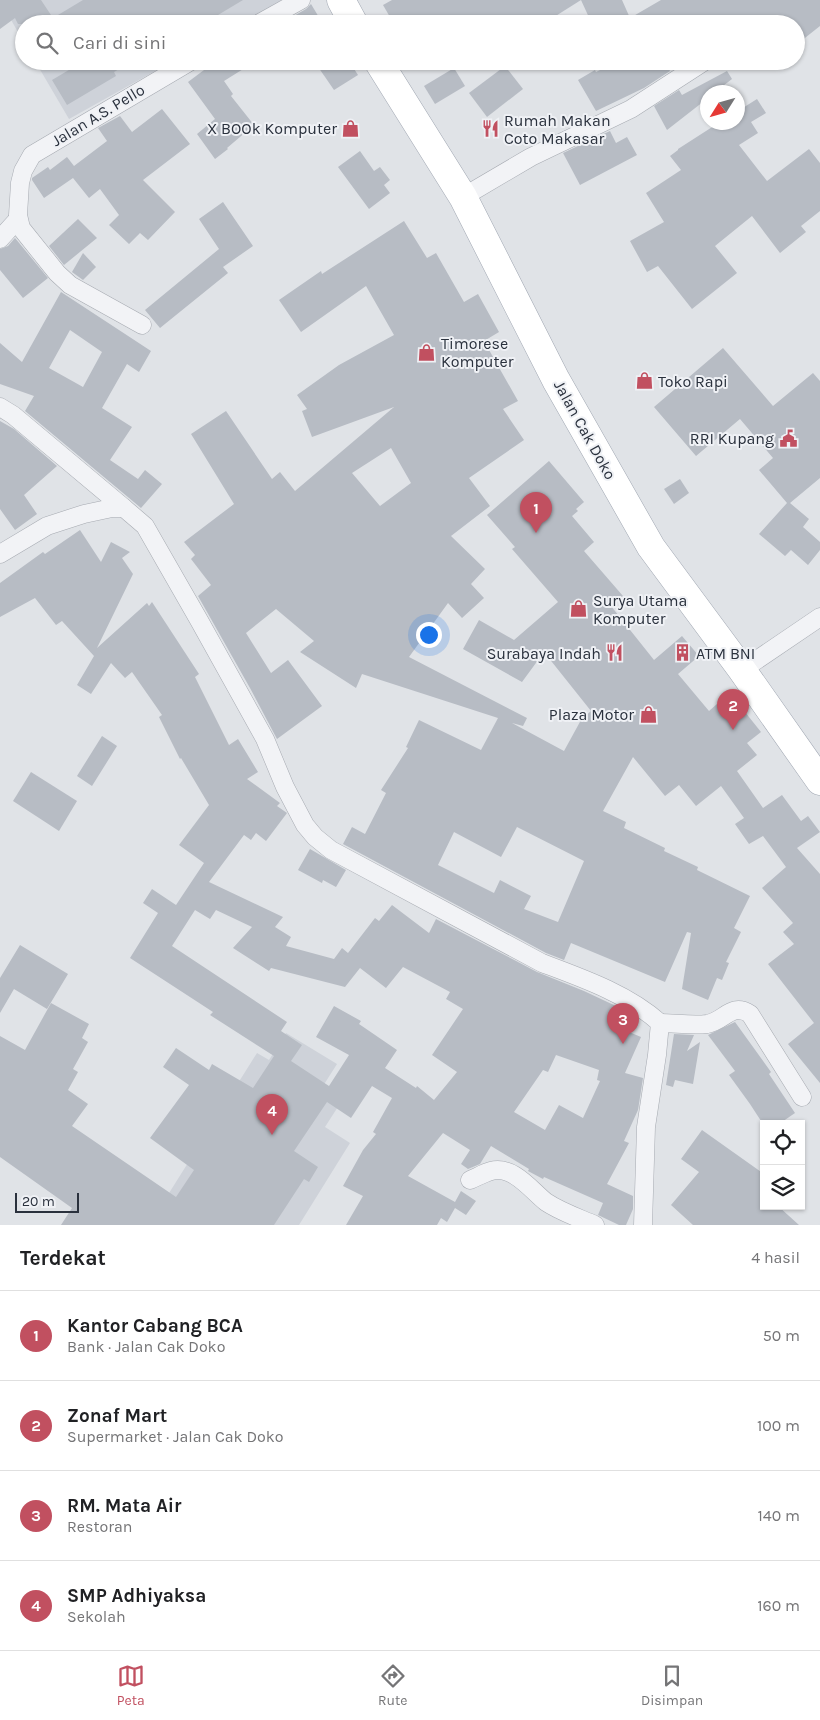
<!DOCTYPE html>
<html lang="id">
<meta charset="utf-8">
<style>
:root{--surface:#fff;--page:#f2f2f2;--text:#202124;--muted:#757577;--line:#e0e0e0;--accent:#c15060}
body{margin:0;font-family:Karla,sans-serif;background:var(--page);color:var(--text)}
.controls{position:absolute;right:15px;bottom:15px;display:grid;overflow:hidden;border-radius:0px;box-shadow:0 1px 4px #0004}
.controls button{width:45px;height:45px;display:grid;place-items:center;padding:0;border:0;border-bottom:1px solid var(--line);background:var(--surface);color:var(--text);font:25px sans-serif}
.compass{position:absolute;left:700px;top:85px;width:45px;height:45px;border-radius:50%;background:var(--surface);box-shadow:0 1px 4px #0004;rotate:233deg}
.scale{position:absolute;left:15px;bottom:12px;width:64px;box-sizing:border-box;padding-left:5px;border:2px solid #2a313d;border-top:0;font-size:14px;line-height:18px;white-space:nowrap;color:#2a313d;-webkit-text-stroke:4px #eff1f5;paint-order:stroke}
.you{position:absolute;left:428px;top:634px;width:18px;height:18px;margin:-12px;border:4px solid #fff;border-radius:50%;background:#1a73e8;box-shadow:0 0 0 8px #1a73e833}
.badge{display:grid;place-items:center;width:32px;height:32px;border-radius:50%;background:var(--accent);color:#fff;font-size:16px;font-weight:700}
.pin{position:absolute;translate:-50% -41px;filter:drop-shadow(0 1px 2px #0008)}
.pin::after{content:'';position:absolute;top:26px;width:18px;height:15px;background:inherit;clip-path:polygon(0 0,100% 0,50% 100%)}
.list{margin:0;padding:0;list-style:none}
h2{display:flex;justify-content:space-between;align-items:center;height:65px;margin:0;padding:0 20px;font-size:21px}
h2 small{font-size:16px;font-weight:400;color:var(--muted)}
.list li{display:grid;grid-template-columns:32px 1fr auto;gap:15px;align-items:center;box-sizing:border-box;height:90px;padding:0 20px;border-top:1px solid var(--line)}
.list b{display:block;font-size:19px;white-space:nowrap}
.list p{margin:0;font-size:16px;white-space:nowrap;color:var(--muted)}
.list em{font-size:16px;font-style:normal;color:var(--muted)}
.icon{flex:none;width:28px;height:28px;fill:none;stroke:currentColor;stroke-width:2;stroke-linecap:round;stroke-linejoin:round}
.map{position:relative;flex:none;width:820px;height:1225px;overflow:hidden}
.search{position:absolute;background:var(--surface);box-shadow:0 1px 4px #0004;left:15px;right:15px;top:15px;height:55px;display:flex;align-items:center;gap:12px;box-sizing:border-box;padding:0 18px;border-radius:28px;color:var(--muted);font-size:19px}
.sheet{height:425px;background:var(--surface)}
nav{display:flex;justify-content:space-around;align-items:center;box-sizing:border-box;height:70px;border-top:1px solid var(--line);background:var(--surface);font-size:14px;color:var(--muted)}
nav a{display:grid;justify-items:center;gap:2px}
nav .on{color:var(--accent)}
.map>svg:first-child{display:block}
</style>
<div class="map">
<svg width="820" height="1225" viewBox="0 0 820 1225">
<rect width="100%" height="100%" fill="#e0e3e7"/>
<g fill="#ced2d9">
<polygon points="0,0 284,0 241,24 24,24 24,43"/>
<polygon points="35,61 173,61 69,119"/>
<polygon points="286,1033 337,1064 323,1086 343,1099 325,1127 350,1143 299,1225 149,1225 257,1053 269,1060"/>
</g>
<g fill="#b7bcc4" fill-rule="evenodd">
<polygon points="0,0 41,0 53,18 83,0 243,0 203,24 18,24 15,18 0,29"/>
<polygon points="392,0 581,0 543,24 394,24 383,5"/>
<polygon points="581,0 622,0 630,18 661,0 820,0 820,26 796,45 796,24 592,24"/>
<polygon points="311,4 323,24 280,24 306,9"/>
<polygon points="84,61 133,61 114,72 116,76 67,105 52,80"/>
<polygon points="216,61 256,61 224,81 233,94 231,96 254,125 227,148 228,149 215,159 197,134 215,119 188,82"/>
<polygon points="314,61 349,61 358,75 334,90"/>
<polygon points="618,61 665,61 670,71 644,88 596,111 578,80 595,70 596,72"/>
<polygon points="505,66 523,89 487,117 469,93"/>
<polygon points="454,68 465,86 435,104 424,86"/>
<polygon points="727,71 732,79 715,92 708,92 708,98 667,130 654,106 679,90 682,95"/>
<polygon points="757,99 766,113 751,122 758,133 739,145 767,181 809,149 820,163 820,211 801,226 806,232 780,253 752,216 715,246 737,273 692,309 658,266 647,272 630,241 664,222 646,193 681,170 670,156 678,150 678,149 720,122 738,122 738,111"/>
<polygon points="162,109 190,144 143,180 175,212 148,240 140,233 129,244 109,225 119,215 100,189 89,198 73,178 44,198 32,180 32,178 48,167 50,170 67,157 74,166 107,141 98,128 120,116 132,132"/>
<polygon points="610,131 616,143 627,137 637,155 580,185 563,153"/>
<polygon points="360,151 374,171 380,167 390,180 384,185 390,193 369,209 338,167"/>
<polygon points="223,202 253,246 223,267 228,273 160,328 145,310 219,249 199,219"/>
<polygon points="78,219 97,238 64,265 49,246"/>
<path d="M404 221 427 258 436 253 464 302 478 294 499 332 484 341 518 401 503 409 524 440 469 478 490 506 451 536 485 569 471 584 484 598 462 618 448 603 409 657 527 718 523 726 512 723 564 751 581 720 591 711 544 652 522 682 463 649 479 620 514 640 558 602 512 549 515 547 487 515 549 461 584 502 576 509 578 511 572 516 594 542 584 551 623 596 611 606 654 660 682 636 699 656 678 674 709 711 717 704 720 708 733 697 761 732 747 743 757 755 737 771 763 808 782 795 801 821 808 816 820 832 797 848 820 874V1083L788 1044 814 1023 768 964 794 944 783 932 793 923 762 888 786 867 763 836 749 844 735 824 744 818 721 786 696 806 679 785 665 796 633 757 603 811 626 822 624 828 665 848 664 851 698 867 697 870 750 896 734 928 741 932 726 962 729 963 722 980 717 978 708 1000 682 989 691 933 687 932 665 982 571 943 564 960 546 953 343 844 352 827 365 834 386 793 381 790 408 748 406 747 419 720 481 750 498 718 362 674 356 688 300 652 314 641 276 609 246 633 271 673 288 660 322 706 277 739 250 688 198 596 211 585 191 559 195 555 184 542 234 504 191 434 226 411 272 479 280 472 295 491 394 407 312 437 302 411 307 409 297 395 339 365 394 335 366 286 301 332 279 300 321 271 322 274ZM391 448 411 483 380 506 352 473ZM517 827 584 861 558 922 524 909 531 896 500 880 494 893 438 865 454 832 501 857Z"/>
<polygon points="15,238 48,278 23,298 0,270 0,249 8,246"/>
<polygon points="83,253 96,267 83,280 72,272"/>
<path d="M61 292 151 351 139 372 127 364 102 408 132 427 110 460 138 479 145 470 162 484 141 508 25 411 34 396 0 384V343L22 362ZM70 330 102 352 83 387 49 368Z"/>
<polygon points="723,348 773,406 813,373 820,381 820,478 790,503 809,519 803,527 820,542 820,550 808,565 791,550 785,556 759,534 787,503 759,470 773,458 740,419 696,456 654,407"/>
<polygon points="0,421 14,429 57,466 24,495 37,514 15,530 0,509"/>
<polygon points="680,479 689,493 674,504 664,489"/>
<path d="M80 530 101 562 111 542 130 552 122 558 133 574 97 648 147 603 149 606 152 602 199 674 195 677 229 745 238 739 258 772 247 779 280 803 277 806 287 813 266 841 256 833 251 840 244 835 209 882 283 917 275 927 291 937 286 946 334 959 342 948 348 953 375 918 379 921 392 905 429 933 436 919 537 972 584 991 618 1007 610 1024 641 1037 625 1073 643 1078 638 1110 624 1141 629 1143 607 1184 633 1196V1209L626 1225H619L598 1215 603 1203 544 1177 543 1179 528 1171 529 1169 491 1146 480 1164 468 1169 461 1164 470 1150 443 1133 408 1176 455 1202 461 1191 476 1201 466 1215 455 1208 447 1222 441 1218 437 1225H346L363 1196 343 1186 363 1150 376 1134 373 1132 392 1098 372 1086 351 1118 327 1102 294 1151 318 1167 309 1182 304 1179 274 1225H61L72 1208 0 1157V1036L25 1050 51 1003 89 1024 82 1038 88 1042 73 1069 78 1072 68 1090 88 1104 72 1126 176 1197 194 1170 150 1138 189 1085 163 1067 176 1048 209 1070 212 1064 253 1088 274 1056 210 1015 213 1012 130 958 158 913 143 903 152 889 176 905 204 863 179 845 209 805 181 758 180 759 159 717 162 715 132 672 125 678 111 663 91 694 77 685 94 656 62 621 56 625 35 598 0 617V583L43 552 45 554ZM195 910 210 919 216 910 252 927 233 948 269 971 271 968 345 987 360 968 386 988 403 967 450 992 446 999 463 1009 432 1055 457 1072 434 1100 417 1086 416 1088 385 1068 397 1050 359 1024 361 1021 334 1006 316 1037 349 1055 329 1086 291 1061 302 1045 281 1031 287 1022 172 946ZM556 1055 599 1070 597 1080 600 1081 583 1118 559 1105 545 1130 514 1112 543 1070 548 1072Z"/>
<polygon points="102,736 117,746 92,786 77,776"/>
<polygon points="31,772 77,801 59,831 13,801"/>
<polygon points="310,849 346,870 336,887 323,880 322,883 298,870"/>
<polygon points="20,945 68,974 47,1009 14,989 0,1013 0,978"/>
<polygon points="735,1022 771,1072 769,1074 795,1113 779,1124 763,1124 750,1104 729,1075 735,1071 708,1035"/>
<polygon points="674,1034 694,1035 687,1051 700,1042 693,1084 675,1080 673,1087 666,1085"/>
<polygon points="702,1130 764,1174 764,1206 778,1206 799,1225 693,1225 671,1205 699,1172 681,1159"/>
</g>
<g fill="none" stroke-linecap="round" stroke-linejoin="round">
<defs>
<g id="street">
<polyline points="258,24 301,0"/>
<polyline points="463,197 531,157 631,109 705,61"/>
<polyline points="0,239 18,219"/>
<polyline points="142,325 70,285 57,273 21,228 18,215 20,183 23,171 32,155 191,61"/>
<polyline points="0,407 13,415 124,508"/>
<path d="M0 554 47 526 84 514 112 508H124L145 526 200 622 265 739 285 787 305 825 315 837 331 850 542 963C582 978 628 994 660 1023L657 1055 646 1127 643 1225"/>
<polyline points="742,670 820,617"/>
<path d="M660 1023C675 1023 692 1026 707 1024 725 1021 731 1002 750 1014L802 1097"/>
<path d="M470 1180C477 1177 484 1173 491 1171 513 1165 531 1190 546 1202 561 1212 579 1218 595 1225"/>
</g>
<g id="primary">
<polyline points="341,0 354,24"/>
<polyline points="378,61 463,197 556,380 651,547 742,670 820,781"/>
</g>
</defs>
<use href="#street" stroke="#a6aab1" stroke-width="19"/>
<use href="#primary" stroke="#a0a7b2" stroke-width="29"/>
<use href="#street" stroke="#f2f3f6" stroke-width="18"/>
<use href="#primary" stroke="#fff" stroke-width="28"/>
</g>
<defs>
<symbol id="shop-bare" viewBox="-9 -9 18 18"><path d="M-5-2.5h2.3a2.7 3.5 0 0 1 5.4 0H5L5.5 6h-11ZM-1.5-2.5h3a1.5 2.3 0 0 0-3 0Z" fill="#c15060" stroke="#eff1f5" stroke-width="2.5" paint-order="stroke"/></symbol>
<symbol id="restaurant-bare" viewBox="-9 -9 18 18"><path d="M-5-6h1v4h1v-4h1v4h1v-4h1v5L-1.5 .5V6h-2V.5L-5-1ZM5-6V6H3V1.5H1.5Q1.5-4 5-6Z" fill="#c15060" stroke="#eff1f5" stroke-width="2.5" paint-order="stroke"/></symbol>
<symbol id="civic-bare" viewBox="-9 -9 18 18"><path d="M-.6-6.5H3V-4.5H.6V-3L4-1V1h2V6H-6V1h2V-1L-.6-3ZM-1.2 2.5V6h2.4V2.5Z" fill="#c15060" stroke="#eff1f5" stroke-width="2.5" paint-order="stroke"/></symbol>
<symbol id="building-bare" viewBox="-9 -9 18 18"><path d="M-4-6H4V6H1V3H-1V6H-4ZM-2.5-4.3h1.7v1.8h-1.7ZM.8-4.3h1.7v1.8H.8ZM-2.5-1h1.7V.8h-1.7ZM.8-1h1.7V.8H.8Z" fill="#c15060" stroke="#eff1f5" stroke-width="2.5" paint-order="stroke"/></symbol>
</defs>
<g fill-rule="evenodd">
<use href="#shop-bare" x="338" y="116" width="25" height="25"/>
<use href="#restaurant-bare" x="478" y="116" width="25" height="25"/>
<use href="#shop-bare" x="414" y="340" width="25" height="25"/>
<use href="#shop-bare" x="632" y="368" width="25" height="25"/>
<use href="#civic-bare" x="776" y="426" width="25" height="25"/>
<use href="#shop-bare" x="566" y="596" width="25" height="25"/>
<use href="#restaurant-bare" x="602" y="640" width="25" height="25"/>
<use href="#building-bare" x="670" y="640" width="25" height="25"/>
<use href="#shop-bare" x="636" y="702" width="25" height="25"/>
</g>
<g text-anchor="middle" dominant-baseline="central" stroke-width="4" stroke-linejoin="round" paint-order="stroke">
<g font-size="16" fill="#2a313d" stroke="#eff1f5">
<text transform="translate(98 115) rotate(-31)">Jalan A.S. Pello</text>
<text transform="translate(585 430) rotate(61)">Jalan Cak Doko</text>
</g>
<g font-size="16" fill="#2a313d" stroke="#eff1f5" text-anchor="start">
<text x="504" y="120">Rumah Makan<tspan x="504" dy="18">Coto Makasar</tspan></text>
<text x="337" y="128" text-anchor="end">X BOOk Komputer</text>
<text x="441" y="343">Timorese<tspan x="441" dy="18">Komputer</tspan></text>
<text x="658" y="381">Toko Rapi</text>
<text x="774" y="438" text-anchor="end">RRI Kupang</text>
<text x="593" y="600">Surya Utama<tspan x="593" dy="18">Komputer</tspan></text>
<text x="601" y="653" text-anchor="end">Surabaya Indah</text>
<text x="696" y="653">ATM BNI</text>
<text x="634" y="714" text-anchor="end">Plaza Motor</text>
</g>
</g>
</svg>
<div class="controls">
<button><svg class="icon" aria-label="locate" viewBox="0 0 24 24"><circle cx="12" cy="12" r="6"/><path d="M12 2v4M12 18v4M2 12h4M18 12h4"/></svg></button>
<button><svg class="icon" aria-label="layers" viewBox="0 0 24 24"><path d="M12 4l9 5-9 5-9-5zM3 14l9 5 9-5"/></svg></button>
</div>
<svg class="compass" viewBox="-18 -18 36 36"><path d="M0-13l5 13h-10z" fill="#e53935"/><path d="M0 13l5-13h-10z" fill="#757577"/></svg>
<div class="scale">20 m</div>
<div class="you"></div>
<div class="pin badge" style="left:536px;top:533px">1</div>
<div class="pin badge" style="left:733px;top:730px">2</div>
<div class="pin badge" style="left:623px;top:1044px">3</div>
<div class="pin badge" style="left:272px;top:1135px">4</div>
<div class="search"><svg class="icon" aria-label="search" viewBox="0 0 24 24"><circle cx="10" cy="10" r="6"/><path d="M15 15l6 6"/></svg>Cari di sini</div>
</div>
<section class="sheet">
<h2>Terdekat<small>4 hasil</small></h2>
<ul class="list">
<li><span class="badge">1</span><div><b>Kantor Cabang BCA</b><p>Bank · Jalan Cak Doko</p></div><em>50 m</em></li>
<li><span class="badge">2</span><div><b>Zonaf Mart</b><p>Supermarket · Jalan Cak Doko</p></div><em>100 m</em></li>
<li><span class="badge">3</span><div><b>RM. Mata Air</b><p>Restoran</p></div><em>140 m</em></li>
<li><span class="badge">4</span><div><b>SMP Adhiyaksa</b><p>Sekolah</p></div><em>160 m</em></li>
</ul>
</section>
<nav>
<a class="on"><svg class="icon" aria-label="map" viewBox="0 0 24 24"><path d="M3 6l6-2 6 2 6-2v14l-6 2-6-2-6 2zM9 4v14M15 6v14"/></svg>Peta</a>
<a><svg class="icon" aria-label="directions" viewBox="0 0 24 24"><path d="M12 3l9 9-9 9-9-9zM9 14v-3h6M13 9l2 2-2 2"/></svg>Rute</a>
<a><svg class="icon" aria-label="saved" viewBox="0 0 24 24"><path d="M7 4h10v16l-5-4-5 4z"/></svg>Disimpan</a>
</nav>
